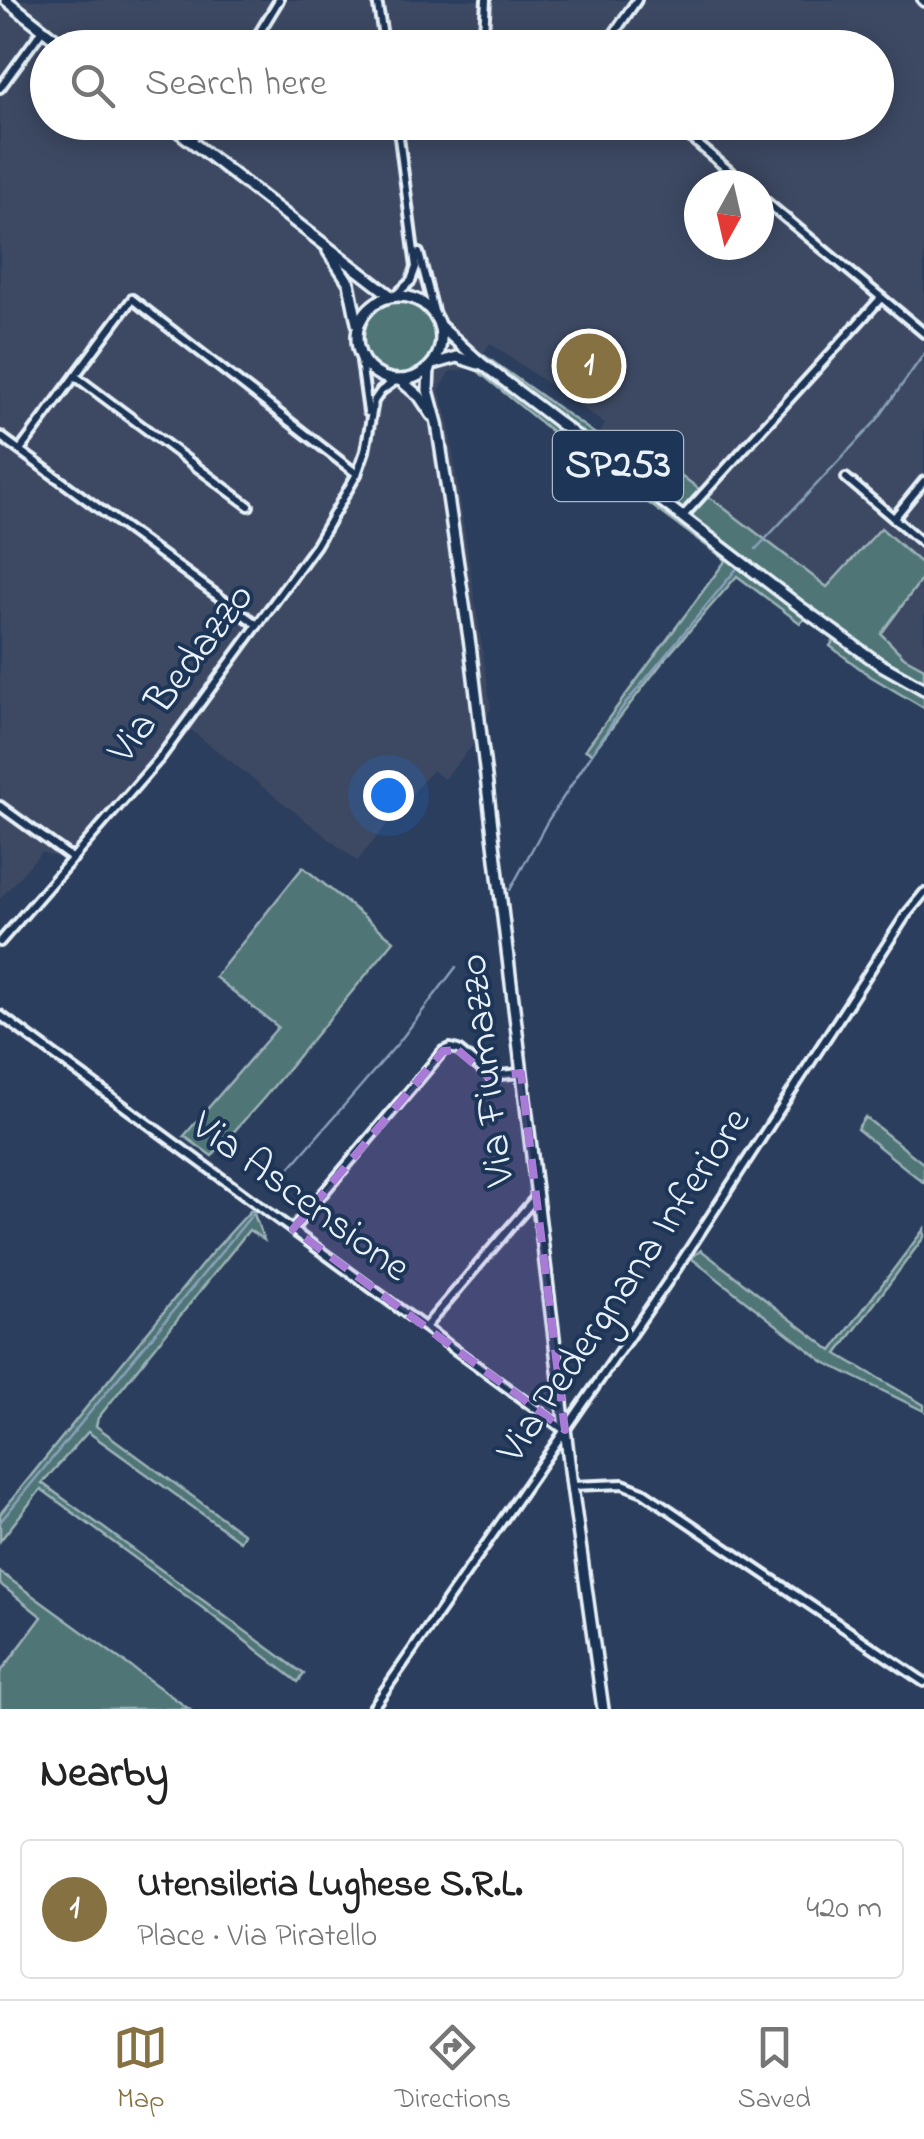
<!DOCTYPE html>
<meta charset="utf-8">
<style>
:root{--surface:#fff;--page:#f6f6f6;--text:#222;--muted:#767676;--line:#e0e0e0;--accent:#857141}
body{margin:0;font-family:"Indie Flower",sans-serif;background:var(--page);color:var(--text)}
.compass{position:absolute;left:684px;top:170px;width:90px;height:90px;border-radius:50%;background:var(--surface);box-shadow:0 5px 25px #0003;rotate:188deg}
.you{position:absolute;left:388px;top:795px;width:35px;height:35px;margin:-25px;border:8px solid #fff;border-radius:50%;background:#1a73e8;box-shadow:0 0 0 15px #1a73e833}
.badge{display:grid;place-items:center;width:65px;height:65px;border-radius:50%;background:var(--accent);color:#fff;font-size:32px;font-weight:700}
.pin{position:absolute;translate:-50% -50%;border:5px solid #fff;box-shadow:0 2px 10px #0006}
.list{margin:0;padding:0;list-style:none}
h2{display:flex;justify-content:space-between;align-items:center;height:130px;margin:0;padding:0 40px;font-size:42px}
h2 small{font-size:32px;font-weight:400;color:var(--muted)}
.list li{display:grid;grid-template-columns:65px 1fr auto;gap:30px;align-items:center;box-sizing:border-box;height:140px;margin:0 20px 20px;padding:0 20px;border:2px solid var(--line);border-radius:10px}
.list b{display:block;font-size:38px;white-space:nowrap}
.list p{margin:0;font-size:32px;white-space:nowrap;color:var(--muted)}
.list em{font-size:32px;font-style:normal;color:var(--muted)}
.icon{flex:none;width:55px;height:55px;fill:none;stroke:currentColor;stroke-width:2;stroke-linecap:round;stroke-linejoin:round}
.map{position:relative;flex:none;width:924px;height:1709px;overflow:hidden}
.search{position:absolute;background:var(--surface);box-shadow:0 5px 25px #0003;left:30px;right:30px;top:30px;height:110px;display:flex;align-items:center;gap:25px;box-sizing:border-box;padding:0 35px;border-radius:55px;color:var(--muted);font-size:38px}
.sheet{height:290px;background:var(--surface)}
nav{display:flex;justify-content:space-around;align-items:center;box-sizing:border-box;height:140px;border-top:2px solid var(--line);background:var(--surface);font-size:28px;color:var(--muted)}
nav a{display:grid;justify-items:center;gap:5px}
nav .on{color:var(--accent)}
.map>svg:first-child{display:block}
</style>
<div class="map">
<svg width="924" height="1709" viewBox="0 0 924 1709">
<rect width="100%" height="100%" fill="#2c3e5d"/>
<filter id="ink" filterUnits="userSpaceOnUse"><feTurbulence type="fractalNoise" baseFrequency=".01" numOctaves="2"/><feDisplacementMap in="SourceGraphic" scale="20" xChannelSelector="R" yChannelSelector="G"/><feConvolveMatrix kernelMatrix="1 2 1 2 8 2 1 2 1" color-interpolation-filters="sRGB"/></filter>
<g filter="url(#ink)">
<g fill="#3e4964" fill-rule="evenodd">
<path d="M0 0H924V566L881 529 827 587 665 463 598 436 605 424 490 343 474 368 449 372 439 391 447 415 491 708 474 744 444 779 432 770 357 861 191 730 76 863 41 852 0 899ZM48 48H876V122H48ZM699 185H759V245H699Z"/>
<polygon points="924,576 924,668 904,657 881,634"/>
</g>
<g fill="#507577" stroke="#9cb3b8" stroke-width="2.5">
<circle cx="399" cy="338" r="38"/>
<polygon points="482,354 598,436 665,463 827,587 881,528 924,566 924,576 881,634 904,657 924,668 924,708 870,676 830,646 834,640 805,619 800,623 737,576 665,659 592,753 585,750 726,560 556,435 474,368"/>
<polygon points="303,867 394,941 263,1099 212,1156 184,1136 278,1027 215,977"/>
<polygon points="865,1117 924,1164 924,1183 857,1129"/>
<polygon points="252,1209 264,1240 249,1230 98,1418 96,1426 244,1534 240,1541 88,1432 42,1483 304,1674 298,1682 204,1609 41,1489 0,1541 0,1514 209,1256"/>
<polygon points="924,1229 924,1237 837,1354 924,1405 924,1411 824,1362 691,1258 701,1250 832,1351"/>
<polygon points="0,1572 189,1709 0,1709 0,1673 42,1617 0,1584"/>
</g>
<g fill="none" stroke-linecap="round" stroke-linejoin="round">
<g stroke="#89a1ba" stroke-width="2.5">
<polyline points="756,549 877,420 924,354"/>
<polyline points="510,890 547,822 622,708 738,567"/>
<polyline points="282,1177 399,1042 456,967"/>
<polyline points="0,1522 255,1211"/>
</g>
<defs>
<g id="street">
<polyline points="377,0 385,48"/>
<polyline points="922,0 924,2"/>
<polyline points="250,48 279,0"/>
<polyline points="483,48 486,0"/>
<polyline points="604,48 637,0"/>
<polyline points="0,88 43,29"/>
<polyline points="672,122 746,185"/>
<polyline points="192,141 203,122"/>
<polyline points="759,196 924,333"/>
<polyline points="419,253 435,315"/>
<polyline points="395,296 411,281 416,267 397,122"/>
<polyline points="360,354 368,412"/>
<polyline points="75,376 249,506"/>
<polyline points="0,436 256,624"/>
<polyline points="20,450 132,299 357,474"/>
<polyline points="846,478 924,544"/>
<polyline points="683,516 881,298"/>
<polyline points="894,518 924,481"/>
<polyline points="0,806 73,859"/>
<polyline points="0,942 160,758 316,545 357,474 365,451 374,401 381,391 396,380"/>
<polyline points="0,1015 563,1429"/>
<polyline points="293,1229 443,1051 450,1048 458,1050 490,1076 521,1073"/>
<polyline points="426,1326 536,1197"/>
<polyline points="572,1486 623,1484 643,1492 924,1682"/>
<polyline points="372,1709 677,1268 906,915 924,893"/>
</g>
<g id="secondary">
<polyline points="429,368 428,390 437,423 470,645 572,1486 603,1709"/>
<polyline points="400,380 420,397 432,415"/>
</g>
<g id="primary">
<polyline points="6,0 67,48"/>
<polyline points="166,122 391,296"/>
<polyline points="328,251 349,283 357,323"/>
<circle cx="399" cy="338" r="42"/>
<polyline points="440,326 481,363 803,609 878,663 924,689"/>
<polyline points="433,364 457,357 478,364"/>
</g>
</defs>
<use href="#street" stroke="#e8f1f8" stroke-width="14"/>
<use href="#secondary" stroke="#e8f1f8" stroke-width="16"/>
<use href="#primary" stroke="#e8f1f8" stroke-width="16"/>
<use href="#street" stroke="#1d3557" stroke-width="6"/>
<use href="#secondary" stroke="#1d3557" stroke-width="9"/>
<use href="#primary" stroke="#1d3557" stroke-width="9"/>
</g>
</g>
<path fill="#a77bd6" fill-opacity="0.2" stroke="#a77bd6" stroke-width="8" stroke-dasharray="20 12" stroke-linejoin="round" d="M458 1050 489 1077 521 1073 565 1430 293 1229 443 1051Z"/>
<g text-anchor="middle" dominant-baseline="central" stroke-width="8" stroke-linejoin="round" paint-order="stroke">
<rect fill="#1d3557" stroke="#abb9c8" stroke-width="2.5" x="553" y="431" width="130" height="70" rx="8"/>
<g font-size="40" font-weight="bold" fill="#e8f1f8">
<text x="618" y="466">SP253</text>
</g>
<g font-size="42" fill="#e8f1f8" stroke="#1d3557">
<text transform="translate(182 674) rotate(-53)">Via Bedazzo</text>
<text transform="translate(488 1070) rotate(-97)">Via Fiumazzo</text>
<text transform="translate(300 1198) rotate(36)">Via Ascensione</text>
<text transform="translate(625 1286) rotate(-56)">Via Pedergnana Inferiore</text>
</g>
</g>
</svg>
<svg class="compass" viewBox="-18 -18 36 36"><path d="M0-13l5 13h-10z" fill="#e53935"/><path d="M0 13l5-13h-10z" fill="#767676"/></svg>
<div class="you"></div>
<div class="pin badge" style="left:589px;top:366px">1</div>
<div class="search"><svg class="icon" aria-label="search" viewBox="0 0 24 24"><circle cx="10" cy="10" r="6"/><path d="M15 15l6 6"/></svg>Search here</div>
</div>
<section class="sheet">
<h2>Nearby<small></small></h2>
<ul class="list">
<li><span class="badge">1</span><div><b>Utensileria Lughese S.R.L.</b><p>Place · Via Piratello</p></div><em>420 m</em></li>
</ul>
</section>
<nav>
<a class="on"><svg class="icon" aria-label="map" viewBox="0 0 24 24"><path d="M3 6l6-2 6 2 6-2v14l-6 2-6-2-6 2zM9 4v14M15 6v14"/></svg>Map</a>
<a><svg class="icon" aria-label="directions" viewBox="0 0 24 24"><path d="M12 3l9 9-9 9-9-9zM9 14v-3h6M13 9l2 2-2 2"/></svg>Directions</a>
<a><svg class="icon" aria-label="saved" viewBox="0 0 24 24"><path d="M7 4h10v16l-5-4-5 4z"/></svg>Saved</a>
</nav>
